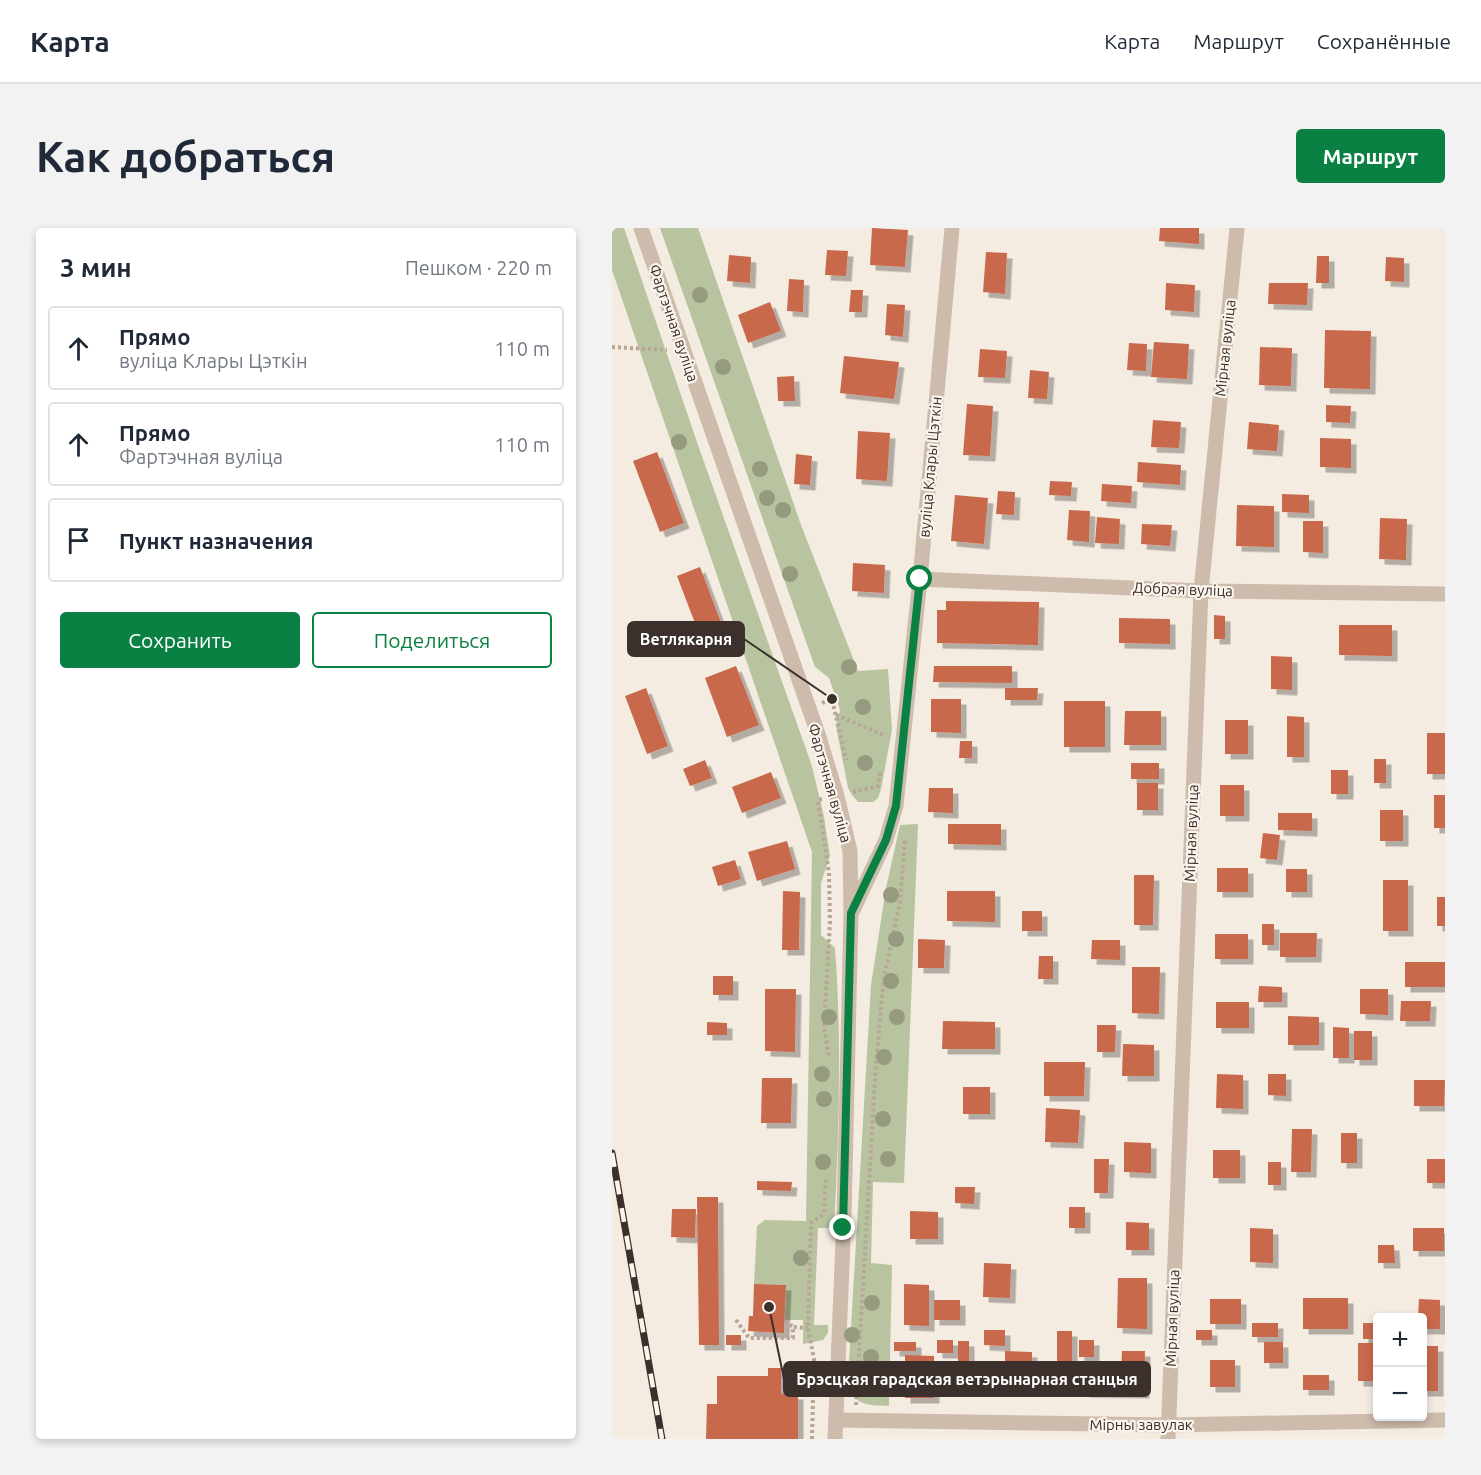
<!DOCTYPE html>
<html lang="ru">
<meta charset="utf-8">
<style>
:root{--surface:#fff;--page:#f2f2f3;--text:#1f2937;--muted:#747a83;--line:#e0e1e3;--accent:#0b8043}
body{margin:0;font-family:Ubuntu,sans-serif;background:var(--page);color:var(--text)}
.controls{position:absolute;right:18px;bottom:18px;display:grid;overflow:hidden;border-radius:6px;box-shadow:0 3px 9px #0003}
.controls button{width:54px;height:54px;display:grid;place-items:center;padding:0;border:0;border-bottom:2px solid var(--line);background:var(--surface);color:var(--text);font:30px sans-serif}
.stop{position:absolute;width:18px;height:18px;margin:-14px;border:4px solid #0b8043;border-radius:50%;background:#fff}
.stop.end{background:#0b8043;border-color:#fff;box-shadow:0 2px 6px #0008}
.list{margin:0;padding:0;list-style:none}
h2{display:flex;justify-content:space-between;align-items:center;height:78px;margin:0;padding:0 24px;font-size:26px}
h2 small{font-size:20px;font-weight:400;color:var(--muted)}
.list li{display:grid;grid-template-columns:39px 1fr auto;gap:18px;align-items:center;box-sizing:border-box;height:84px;margin:0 12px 12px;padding:0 12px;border:2px solid var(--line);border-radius:6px}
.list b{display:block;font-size:22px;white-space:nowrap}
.list p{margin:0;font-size:20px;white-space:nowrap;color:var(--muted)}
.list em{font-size:20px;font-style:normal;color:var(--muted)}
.actions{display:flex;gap:12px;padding:18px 24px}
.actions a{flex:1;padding:14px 0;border:2px solid var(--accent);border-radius:6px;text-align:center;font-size:21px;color:var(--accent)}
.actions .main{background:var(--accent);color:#fff}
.icon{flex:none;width:33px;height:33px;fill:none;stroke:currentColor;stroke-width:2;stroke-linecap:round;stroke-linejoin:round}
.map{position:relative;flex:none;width:833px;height:1211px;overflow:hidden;border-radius:6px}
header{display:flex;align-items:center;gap:36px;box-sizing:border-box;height:84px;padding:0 30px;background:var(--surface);border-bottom:2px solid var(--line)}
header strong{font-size:28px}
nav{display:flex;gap:33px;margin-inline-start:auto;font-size:21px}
.intro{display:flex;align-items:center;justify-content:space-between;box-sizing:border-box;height:144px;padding:0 36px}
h1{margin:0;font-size:42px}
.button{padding:15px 27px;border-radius:6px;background:var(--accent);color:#fff;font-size:21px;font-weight:700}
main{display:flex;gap:36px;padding:0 36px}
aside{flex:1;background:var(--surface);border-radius:6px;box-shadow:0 3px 9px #0003}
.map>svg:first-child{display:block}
</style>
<header>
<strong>Карта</strong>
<nav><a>Карта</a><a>Маршрут</a><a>Сохранённые</a></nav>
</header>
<div class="intro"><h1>Как добраться</h1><a class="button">Маршрут</a></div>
<main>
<aside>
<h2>3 мин<small>Пешком · 220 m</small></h2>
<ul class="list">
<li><svg class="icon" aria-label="ahead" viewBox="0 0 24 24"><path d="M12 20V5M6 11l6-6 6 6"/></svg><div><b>Прямо</b><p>вуліца Клары Цэткін</p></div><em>110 m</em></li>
<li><svg class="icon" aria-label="ahead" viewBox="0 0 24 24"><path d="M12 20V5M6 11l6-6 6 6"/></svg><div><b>Прямо</b><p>Фартэчная вуліца</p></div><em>110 m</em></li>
<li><svg class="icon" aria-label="arrive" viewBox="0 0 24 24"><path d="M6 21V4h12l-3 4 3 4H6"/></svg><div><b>Пункт назначения</b></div></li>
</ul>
<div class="actions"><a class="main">Сохранить</a><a>Поделиться</a></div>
</aside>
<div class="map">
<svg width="833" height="1211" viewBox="0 0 833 1211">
<defs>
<filter id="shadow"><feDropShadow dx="5.5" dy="5.5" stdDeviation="0" flood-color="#0004"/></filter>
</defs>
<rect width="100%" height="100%" fill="#f4ebe1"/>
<g fill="#b8c4a0">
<path d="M0 0H12L86 217 200 538 212 589 218 628 209 655V707L223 720C230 813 227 907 222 1000H206L202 1097H216V1105L211 1112 191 1116V1092H173L174 1057 142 1056 145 998 153 992 194 993 200 624 0 42Z"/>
<polygon points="48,0 86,0 189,297 246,443 276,441 280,502 269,561 266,570 261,574 246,574 240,567 236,560 224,498 228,482 217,450 203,439"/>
<path d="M306 596 292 955 261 954 259 1035 280 1037 277 1178C254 1177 240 1178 236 1151L259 757 274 660 288 597Z"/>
</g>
<g fill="#c8694b" filter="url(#shadow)">
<polygon points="260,0 296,2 293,39 258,37"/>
<polygon points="548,0 587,0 587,16 547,13"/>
<polygon points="215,22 236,23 234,48 213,47"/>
<polygon points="374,24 395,25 393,66 371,64"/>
<polygon points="117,27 139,29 138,55 115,53"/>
<polygon points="705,28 717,28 717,55 704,55"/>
<polygon points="774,29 792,30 792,54 773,53"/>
<polygon points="177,51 192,52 191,84 175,83"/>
<polygon points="554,55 583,57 582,84 553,82"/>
<polygon points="657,55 696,55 695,77 656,76"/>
<polygon points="239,62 251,62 250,84 237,84"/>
<polygon points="158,74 169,103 136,115 126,87"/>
<polygon points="275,76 293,77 291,109 273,107"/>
<polygon points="713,102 759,103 758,161 712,160"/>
<polygon points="542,114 577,116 575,151 539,149"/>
<polygon points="517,115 535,116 534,143 515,142"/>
<polygon points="648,119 680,120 679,158 647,157"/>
<polygon points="368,121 395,123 393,150 366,149"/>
<polygon points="232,128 287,134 282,171 228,165"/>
<polygon points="418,142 437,144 435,171 416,170"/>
<polygon points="182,148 183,173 166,173 165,149"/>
<polygon points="355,176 381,178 378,228 351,227"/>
<polygon points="714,177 739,178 738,195 714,194"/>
<polygon points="541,192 569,194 567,220 539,219"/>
<polygon points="637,194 667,197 665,223 635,221"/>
<polygon points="246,203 278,205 275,253 244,251"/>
<polygon points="708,210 739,211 739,240 708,239"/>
<polygon points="45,224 72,295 48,304 21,233"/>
<polygon points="184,226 200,228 198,257 182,256"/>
<polygon points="526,234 569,237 568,257 525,254"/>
<polygon points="438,253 460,254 459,268 437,267"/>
<polygon points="490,256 520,258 519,275 489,273"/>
<polygon points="386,263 403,264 402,287 384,286"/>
<polygon points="670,266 697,267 697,285 670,284"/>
<polygon points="343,267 376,270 372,316 339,313"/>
<polygon points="625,277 662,278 662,319 624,318"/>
<polygon points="457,282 478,283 477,314 455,312"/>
<polygon points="485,289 508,291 507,316 483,315"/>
<polygon points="768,290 795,291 794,332 767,331"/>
<polygon points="691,293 711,293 711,325 691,324"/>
<polygon points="530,296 560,297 558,318 529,316"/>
<polygon points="241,335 273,337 272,365 240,363"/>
<polygon points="88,339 117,416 94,424 65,348"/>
<polygon points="334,373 427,374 426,417 325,415 325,382 334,382"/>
<polygon points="602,387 613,388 613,411 602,411"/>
<polygon points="507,390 558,391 558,416 507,415"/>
<polygon points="727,397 780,397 780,428 727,427"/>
<polygon points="659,428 680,429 680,462 659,461"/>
<polygon points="124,438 147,497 115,509 93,450"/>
<polygon points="322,438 400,438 400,455 321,454"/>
<polygon points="34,460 56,518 35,526 13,468"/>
<polygon points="393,460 426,460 425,472 393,472"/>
<polygon points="319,471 349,471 349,505 319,504"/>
<rect x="452" y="473" width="41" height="46"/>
<polygon points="513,483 549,483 549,517 512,517"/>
<polygon points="675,488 692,489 692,529 675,529"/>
<rect x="613" y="492" width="23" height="34"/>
<rect x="815" y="505" width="18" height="41"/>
<polygon points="348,513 360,513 360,530 347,530"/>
<rect x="762" y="531" width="12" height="24"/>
<polygon points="93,532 100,550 78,558 71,541"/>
<rect x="519" y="535" width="28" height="16"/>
<rect x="719" y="542" width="17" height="24"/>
<polygon points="159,544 169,570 130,585 120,559"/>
<rect x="525" y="555" width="21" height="27"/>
<rect x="608" y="557" width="24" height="31"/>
<polygon points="317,560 341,560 341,585 316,584"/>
<rect x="822" y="567" width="11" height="33"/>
<rect x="768" y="582" width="23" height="31"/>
<polygon points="666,585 700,585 700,603 666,602"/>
<polygon points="336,596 389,596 389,617 336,616"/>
<polygon points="651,605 668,607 665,632 648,630"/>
<polygon points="175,613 183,641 145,653 136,624"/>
<polygon points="123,632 129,651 106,658 100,639"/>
<rect x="605" y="640" width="31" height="24"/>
<rect x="674" y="641" width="21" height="23"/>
<polygon points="522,647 542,647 541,697 522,697"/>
<rect x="771" y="652" width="25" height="51"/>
<polygon points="171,663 188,664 187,722 170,722"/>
<polygon points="335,663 383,663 383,694 335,693"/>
<rect x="825" y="669" width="8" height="29"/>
<rect x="410" y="683" width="20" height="20"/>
<rect x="650" y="696" width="12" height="21"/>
<polygon points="668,705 705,705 704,729 668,729"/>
<rect x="603" y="706" width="33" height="25"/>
<polygon points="306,711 333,712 332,740 306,740"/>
<polygon points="480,712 508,712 508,732 479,731"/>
<polygon points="427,728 441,728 441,751 426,751"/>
<rect x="793" y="734" width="40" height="25"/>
<polygon points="520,739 548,739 547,786 520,785"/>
<rect x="101" y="748" width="20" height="19"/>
<polygon points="647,758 670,759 670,774 646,774"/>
<polygon points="153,761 184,761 183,824 153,823"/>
<polygon points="748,761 776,761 776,787 748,786"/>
<polygon points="789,773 819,773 818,793 788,793"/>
<rect x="604" y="774" width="33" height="26"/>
<polygon points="676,788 707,789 707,817 676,817"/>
<polygon points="331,793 383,794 383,821 330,821"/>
<polygon points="95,794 115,795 115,807 95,807"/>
<polygon points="485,797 504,797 503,824 485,824"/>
<polygon points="721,799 737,800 737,830 721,830"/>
<rect x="742" y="803" width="18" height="29"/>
<polygon points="511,816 542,817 542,848 510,848"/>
<polygon points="432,834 473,834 472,868 432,868"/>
<polygon points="605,846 631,847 631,881 604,880"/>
<polygon points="656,846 674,846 674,868 656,867"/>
<polygon points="150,850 180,850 179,895 149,895"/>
<polygon points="802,852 833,852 832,878 802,878"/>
<rect x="351" y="859" width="27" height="27"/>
<polygon points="434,880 468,882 466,915 433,914"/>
<polygon points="680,901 700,901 699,944 679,944"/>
<rect x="729" y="905" width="16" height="30"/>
<polygon points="512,914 539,915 539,945 512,944"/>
<rect x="601" y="922" width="27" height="28"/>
<polygon points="482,931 497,931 496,965 482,965"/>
<rect x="815" y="931" width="18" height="24"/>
<rect x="656" y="934" width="13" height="23"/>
<polygon points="145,953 180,954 179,963 145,962"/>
<polygon points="343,959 363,959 362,976 343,975"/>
<polygon points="85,969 106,969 107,1117 87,1117"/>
<rect x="457" y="979" width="16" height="21"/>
<polygon points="60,981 84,981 83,1010 59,1009"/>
<polygon points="298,983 326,984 326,1011 298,1011"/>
<polygon points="514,994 537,995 537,1022 514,1022"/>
<polygon points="638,1000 661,1001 661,1035 638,1034"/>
<rect x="801" y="1000" width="31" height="23"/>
<polygon points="766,1017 782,1017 783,1035 766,1035"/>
<polygon points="372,1035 399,1036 398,1070 371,1069"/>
<polygon points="506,1050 535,1050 535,1101 505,1100"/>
<polygon points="142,1056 174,1057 172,1105 136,1103 137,1088 141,1088"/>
<polygon points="292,1056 317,1057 317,1098 292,1097"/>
<rect x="691" y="1070" width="45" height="31"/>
<rect x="598" y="1071" width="31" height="25"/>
<polygon points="807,1071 828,1072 828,1101 810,1101 810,1090 806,1090"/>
<rect x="322" y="1072" width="26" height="20"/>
<rect x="640" y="1095" width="26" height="14"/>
<rect x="751" y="1095" width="15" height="16"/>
<polygon points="372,1102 393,1102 393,1118 372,1117"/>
<rect x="584" y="1102" width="16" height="10"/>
<rect x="445" y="1103" width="15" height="31"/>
<rect x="114" y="1107" width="15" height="10"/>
<rect x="325" y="1112" width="16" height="13"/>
<rect x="467" y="1112" width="15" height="17"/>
<rect x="346" y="1113" width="11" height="24"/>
<rect x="282" y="1114" width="22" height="9"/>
<rect x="652" y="1114" width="19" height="21"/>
<rect x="746" y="1115" width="20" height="38"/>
<rect x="810" y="1118" width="16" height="45"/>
<polygon points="393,1123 420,1124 420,1163 393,1163"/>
<polygon points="510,1123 533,1123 532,1165 472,1164 472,1143 509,1144"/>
<polygon points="293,1127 322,1128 322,1170 293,1170"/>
<rect x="598" y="1132" width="25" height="27"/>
<polygon points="156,1140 169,1140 169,1166 186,1166 186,1211 94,1211 95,1176 105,1176 105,1148 156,1148"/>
<rect x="691" y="1147" width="26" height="15"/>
</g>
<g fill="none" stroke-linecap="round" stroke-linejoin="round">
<g stroke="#b9a596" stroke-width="4" stroke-dasharray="3 3" stroke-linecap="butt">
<polyline points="0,119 55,122"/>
<polyline points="210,475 220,471 234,532"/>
<polyline points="224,487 274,508"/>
<polyline points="241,564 266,558 268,545"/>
<polyline points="210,571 206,572 217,645 218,694 212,800 217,828"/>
<polyline points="124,1092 137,1110 181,1110 181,1099 196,1100"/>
<polyline points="173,1093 181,1099"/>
<polyline points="244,1177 264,835 272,749 288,674 293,612"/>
<polyline points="200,1211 202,1131 196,1100 199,995 212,986 214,949"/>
</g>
<g stroke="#cdbbac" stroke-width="15">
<polyline points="29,0 206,506 225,568 238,623 239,685 232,988 223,1211"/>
<polyline points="308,351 589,363 833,366"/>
<polyline points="241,682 274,612 284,578 308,351 340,0"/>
<polyline points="224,1192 556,1197 833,1192"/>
<polyline points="556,1211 589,363 625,0"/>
</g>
<defs>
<polyline id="rail" points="0,925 50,1211"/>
</defs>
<use href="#rail" stroke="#3b302b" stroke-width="7"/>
<use href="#rail" stroke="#fbf5ee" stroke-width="4.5" stroke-dasharray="14" stroke-linecap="butt"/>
</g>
<g fill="#969b7f">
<circle cx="88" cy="67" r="8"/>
<circle cx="111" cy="139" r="8"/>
<circle cx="67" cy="214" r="8"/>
<circle cx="148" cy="241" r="8"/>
<circle cx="155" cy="270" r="8"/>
<circle cx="171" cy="282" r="8"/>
<circle cx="178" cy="346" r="8"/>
<circle cx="237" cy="439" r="8"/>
<circle cx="251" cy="479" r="8"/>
<circle cx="253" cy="535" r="8"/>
<circle cx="279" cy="667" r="8"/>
<circle cx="284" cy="711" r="8"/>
<circle cx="279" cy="753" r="8"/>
<circle cx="217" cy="789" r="8"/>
<circle cx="285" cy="789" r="8"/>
<circle cx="272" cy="829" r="8"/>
<circle cx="210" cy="846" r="8"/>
<circle cx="212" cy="871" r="8"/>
<circle cx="271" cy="891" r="8"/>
<circle cx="276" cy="931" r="8"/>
<circle cx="211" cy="934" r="8"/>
<circle cx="189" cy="1030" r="8"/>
<circle cx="260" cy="1075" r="8"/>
<circle cx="240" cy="1107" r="8"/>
<circle cx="259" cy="1129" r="8"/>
</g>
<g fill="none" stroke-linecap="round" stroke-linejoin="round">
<polyline stroke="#0b8043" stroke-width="8" points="231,1000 239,685 274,612 284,578 308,351"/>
</g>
<g text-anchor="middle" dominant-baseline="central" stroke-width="4.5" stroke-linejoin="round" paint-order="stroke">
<g font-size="15" fill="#3b302b" stroke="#fbf5ee">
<text transform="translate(62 95) rotate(71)">Фартэчная вуліца</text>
<text transform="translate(613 120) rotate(-84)">Мірная вуліца</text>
<text transform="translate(318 239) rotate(-85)">вуліца Клары Цэткін</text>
<text transform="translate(571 361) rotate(2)">Добрая вуліца</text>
<text transform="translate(218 555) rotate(74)">Фартэчная вуліца</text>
<text transform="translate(579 605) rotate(-88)">Мірная вуліца</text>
<text transform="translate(560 1090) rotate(-88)">Мірная вуліца</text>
<text x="529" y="1196">Мірны завулак</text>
</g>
</g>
<path fill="none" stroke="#3b302b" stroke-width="2" d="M220 471L132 411M157 1079L172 1151"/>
<g fill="#3b302b" stroke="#fbf5ee" stroke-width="2">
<circle cx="220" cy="471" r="6"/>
<circle cx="157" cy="1079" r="6"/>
</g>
<g fill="#3b302b" stroke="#3b302b" stroke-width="2">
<rect x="16" y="394" width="116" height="34" rx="6"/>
<rect x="172" y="1134" width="366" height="34" rx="6"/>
</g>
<g font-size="16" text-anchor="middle" font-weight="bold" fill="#fff">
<text x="74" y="417">Ветлякарня</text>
<text x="355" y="1157">Брэсцкая гарадская ветэрынарная станцыя</text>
</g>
</svg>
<div class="controls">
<button>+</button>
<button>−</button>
</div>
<div class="stop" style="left:308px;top:351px"></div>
<div class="stop end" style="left:231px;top:1000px"></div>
</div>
</main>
